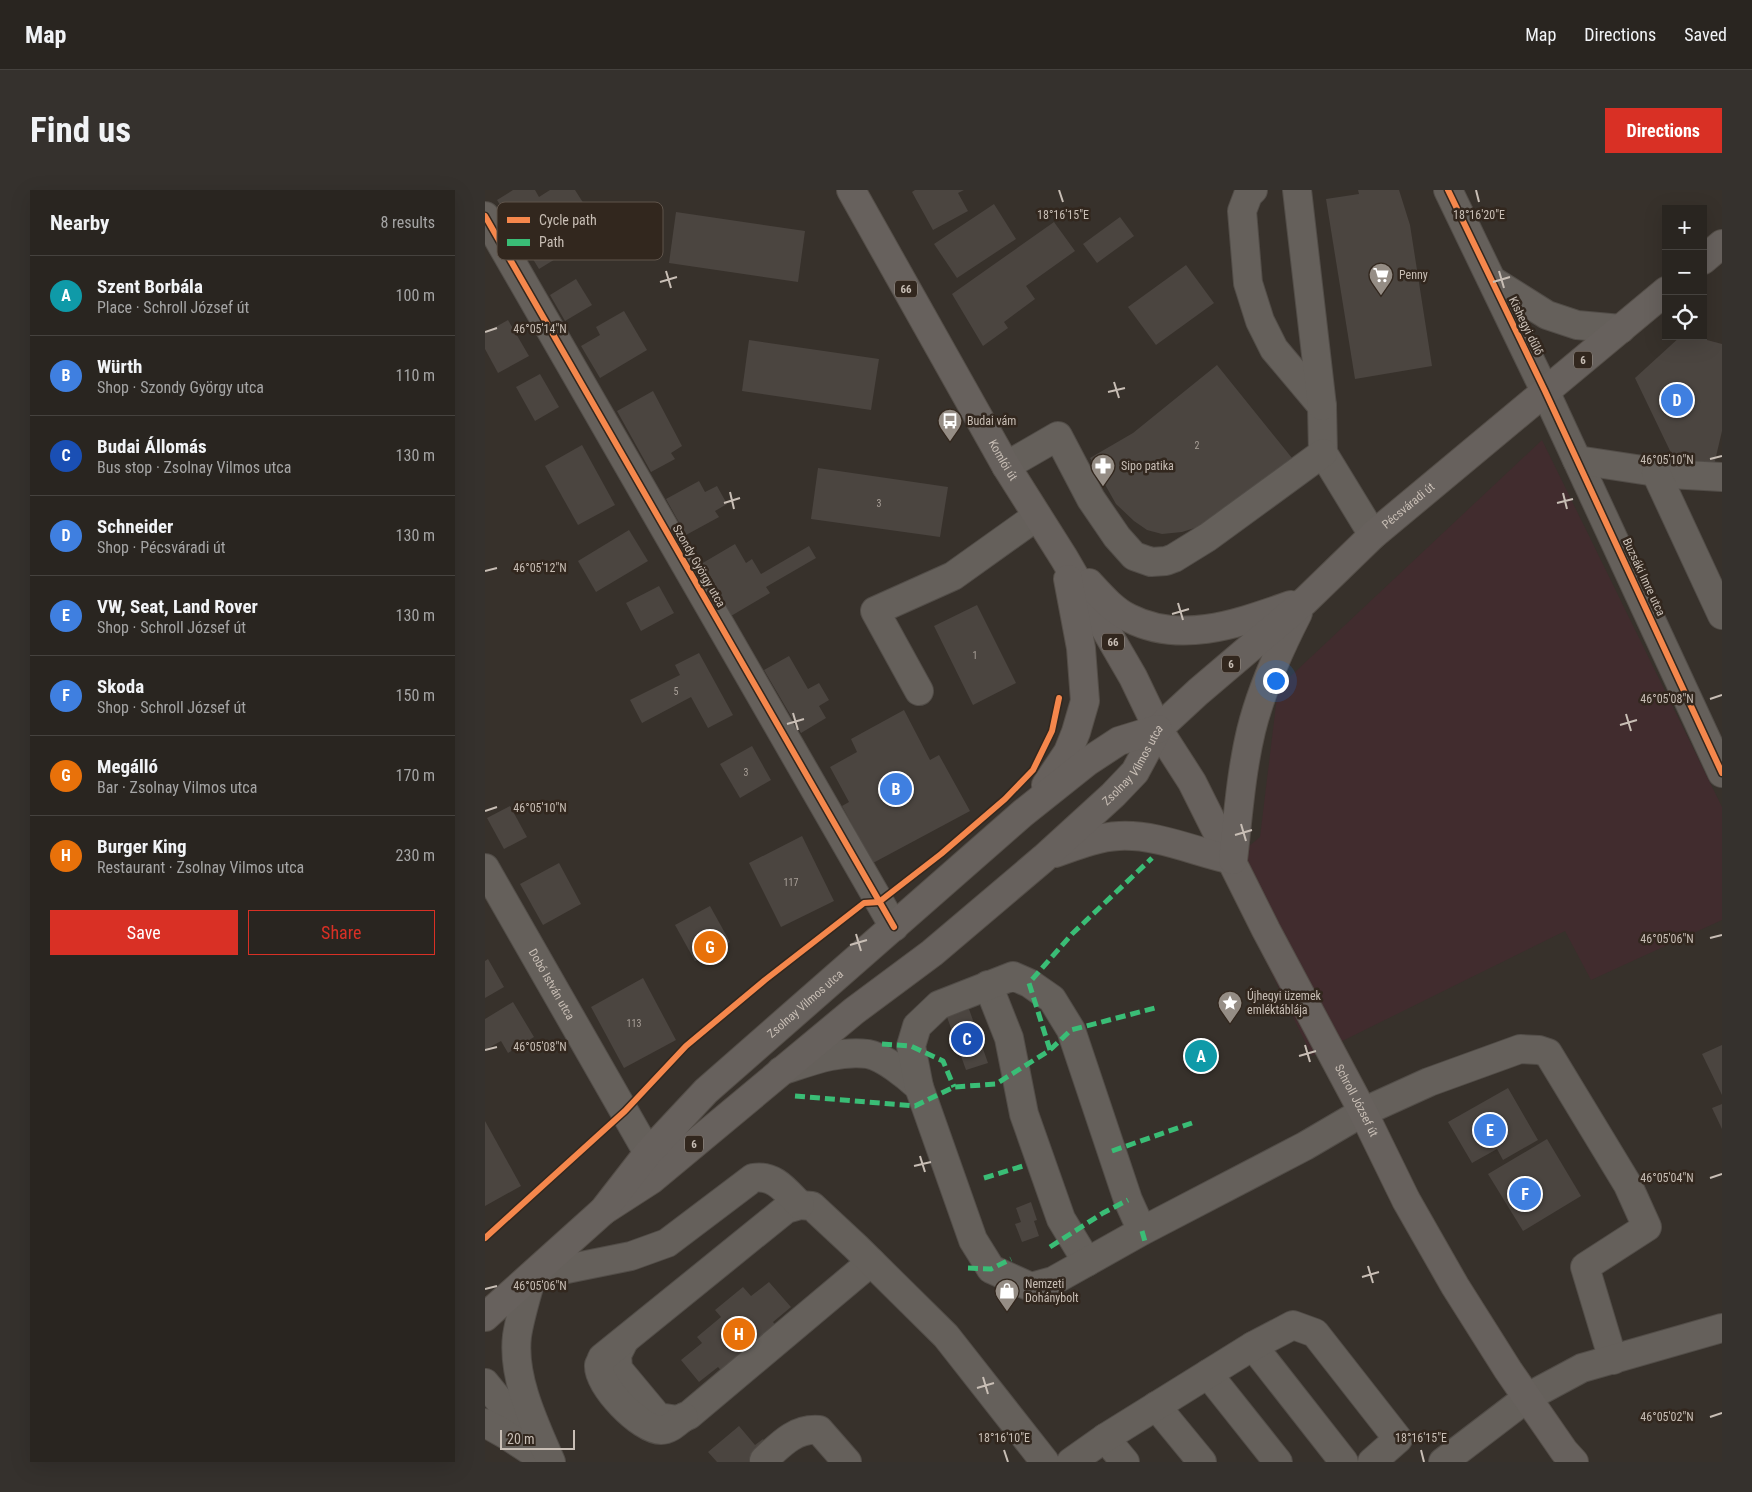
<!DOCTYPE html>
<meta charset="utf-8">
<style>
:root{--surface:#292520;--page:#35312d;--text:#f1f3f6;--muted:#a5a5a5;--line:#45423e;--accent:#d93025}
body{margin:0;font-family:"Roboto Condensed",sans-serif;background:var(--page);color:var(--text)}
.controls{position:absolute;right:15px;top:15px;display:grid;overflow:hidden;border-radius:0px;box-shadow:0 5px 20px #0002}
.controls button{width:45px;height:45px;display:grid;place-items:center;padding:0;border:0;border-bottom:1px solid var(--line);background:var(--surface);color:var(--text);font:25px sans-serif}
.scale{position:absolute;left:15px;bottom:12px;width:75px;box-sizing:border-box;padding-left:5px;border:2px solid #c8beb5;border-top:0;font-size:14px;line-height:18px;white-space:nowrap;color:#c8beb5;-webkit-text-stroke:4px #32271e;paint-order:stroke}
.you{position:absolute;left:790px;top:490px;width:18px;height:18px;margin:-12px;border:4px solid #fff;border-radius:50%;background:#1a73e8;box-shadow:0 0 0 8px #1a73e833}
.badge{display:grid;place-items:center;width:32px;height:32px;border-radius:50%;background:var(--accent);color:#fff;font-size:16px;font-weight:700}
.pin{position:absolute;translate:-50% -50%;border:2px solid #fff;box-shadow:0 1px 5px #0006}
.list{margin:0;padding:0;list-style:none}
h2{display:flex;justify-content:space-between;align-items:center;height:65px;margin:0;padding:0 20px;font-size:21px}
h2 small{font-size:16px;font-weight:400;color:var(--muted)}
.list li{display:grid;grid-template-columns:32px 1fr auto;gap:15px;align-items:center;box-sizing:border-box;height:80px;padding:0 20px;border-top:1px solid var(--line)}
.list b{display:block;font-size:19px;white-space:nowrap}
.list p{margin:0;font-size:16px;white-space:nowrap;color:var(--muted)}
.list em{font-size:16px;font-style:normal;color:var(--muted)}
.actions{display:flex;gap:10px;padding:15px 20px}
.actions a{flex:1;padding:11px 0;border:1px solid var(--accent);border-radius:0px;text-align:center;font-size:18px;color:var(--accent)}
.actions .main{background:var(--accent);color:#fff}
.icon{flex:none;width:28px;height:28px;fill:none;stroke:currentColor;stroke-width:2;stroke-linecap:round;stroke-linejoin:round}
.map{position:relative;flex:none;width:1237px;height:1272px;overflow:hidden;border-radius:0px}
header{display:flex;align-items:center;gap:30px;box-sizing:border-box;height:70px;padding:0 25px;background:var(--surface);border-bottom:1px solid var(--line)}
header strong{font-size:24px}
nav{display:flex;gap:28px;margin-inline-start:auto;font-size:18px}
.intro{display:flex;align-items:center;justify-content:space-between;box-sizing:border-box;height:120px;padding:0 30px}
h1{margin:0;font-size:35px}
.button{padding:12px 22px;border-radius:0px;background:var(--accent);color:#fff;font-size:18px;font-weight:700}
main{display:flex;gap:30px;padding:0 30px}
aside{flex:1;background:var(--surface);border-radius:0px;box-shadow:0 5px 20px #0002}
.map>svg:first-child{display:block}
</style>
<header>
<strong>Map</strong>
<nav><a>Map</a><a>Directions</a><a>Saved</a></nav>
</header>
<div class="intro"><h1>Find us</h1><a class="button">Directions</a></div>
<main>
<aside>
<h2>Nearby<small>8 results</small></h2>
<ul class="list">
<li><span class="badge" style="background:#0f9aa8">A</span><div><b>Szent Borbála</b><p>Place · Schroll József út</p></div><em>100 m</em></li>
<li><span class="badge" style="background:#3f7fe0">B</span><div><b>Würth</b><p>Shop · Szondy György utca</p></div><em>110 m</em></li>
<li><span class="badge" style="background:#1a4fb4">C</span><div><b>Budai Állomás</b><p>Bus stop · Zsolnay Vilmos utca</p></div><em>130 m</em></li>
<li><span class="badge" style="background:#3f7fe0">D</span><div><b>Schneider</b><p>Shop · Pécsváradi út</p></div><em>130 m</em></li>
<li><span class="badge" style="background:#3f7fe0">E</span><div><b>VW, Seat, Land Rover</b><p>Shop · Schroll József út</p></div><em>130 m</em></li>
<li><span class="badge" style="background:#3f7fe0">F</span><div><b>Skoda</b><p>Shop · Schroll József út</p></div><em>150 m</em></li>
<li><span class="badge" style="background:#e8710a">G</span><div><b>Megálló</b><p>Bar · Zsolnay Vilmos utca</p></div><em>170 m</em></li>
<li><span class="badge" style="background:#e8710a">H</span><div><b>Burger King</b><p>Restaurant · Zsolnay Vilmos utca</p></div><em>230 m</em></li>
</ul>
<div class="actions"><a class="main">Save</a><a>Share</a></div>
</aside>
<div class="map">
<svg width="1237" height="1272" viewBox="0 0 1237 1272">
<rect width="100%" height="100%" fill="#37312b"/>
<polygon fill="#412c2e" points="1057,250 1237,617 1237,730 1106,790 1080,741 827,866 736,679 775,647 793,498"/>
<g fill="#4b4540">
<polygon points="28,0 50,0 54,7 65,0 90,0 115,39 94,52 84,38 62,51 72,68 54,79 12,10"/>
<polygon points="430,0 479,0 473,3 483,21 448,40 427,2"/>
<polygon points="873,0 914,0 925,35 947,176 870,189 841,9 874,4"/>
<polygon points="509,14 531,49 472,88 449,54"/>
<polygon points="191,22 320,41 313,92 184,73"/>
<polygon points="635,27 649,46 612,73 598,54"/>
<polygon points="569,32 590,61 541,96 550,109 519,132 523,138 498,156 467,104"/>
<polygon points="701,75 729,113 671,155 643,117"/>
<polygon points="91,89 107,115 80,131 65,105"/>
<polygon points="139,121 162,160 115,188 96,156 115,145 111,137"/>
<polygon points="23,130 44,166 13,183 0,159 0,143"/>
<polygon points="1196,146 1207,146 1237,154 1237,241 1229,275 1188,267 1150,188"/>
<polygon points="264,150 394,169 386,220 257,201"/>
<polygon points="732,175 807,268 713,337 697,342 677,344 662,340 649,331 631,314 605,268 648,243"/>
<polygon points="55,184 74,217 50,231 31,197"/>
<polygon points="168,201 197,256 186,263 190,269 166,282 132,221"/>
<polygon points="97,255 130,315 93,335 60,276"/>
<polygon points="333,278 463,297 455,347 326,329"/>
<polygon points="214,291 220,302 232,296 242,314 230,321 234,327 201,345 181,309"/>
<polygon points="144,340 163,371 111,402 93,371"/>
<polygon points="250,354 261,373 267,369 276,384 324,356 331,368 281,397 285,403 246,426 216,374"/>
<polygon points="174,396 189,423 156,441 141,413"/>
<polygon points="492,415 531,493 488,515 449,436"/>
<polygon points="214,463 248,525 223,538 206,507 157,533 145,510 195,485 190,475"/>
<polygon points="304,466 323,499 334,493 344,510 334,516 341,528 316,543 279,480"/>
<polygon points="419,520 445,570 454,565 485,621 388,673 357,616 364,612 345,577 372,562 366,549"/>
<polygon points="267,556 286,590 255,608 235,574"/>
<polygon points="25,616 42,647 19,659 2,628"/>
<polygon points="317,646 349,711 296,737 264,673"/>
<polygon points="74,673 96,714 58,735 35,694"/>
<polygon points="225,716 245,752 210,771 190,735"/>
<polygon points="3,769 19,797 0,808 0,771"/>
<polygon points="158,788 191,850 139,878 106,817"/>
<polygon points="28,812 49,847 23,863 16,851 0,860 0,829"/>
<polygon points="484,819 503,873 481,880 462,827"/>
<polygon points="1237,855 1237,905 1217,864"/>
<polygon points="1023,898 1053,950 1018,970 1012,959 987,973 963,932"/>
<polygon points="1237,914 1237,939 1227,918"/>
<polygon points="0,931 36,996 0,1016"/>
<polygon points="1062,949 1096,1006 1038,1041 1003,984"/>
<polygon points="546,1012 552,1030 549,1031 554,1046 537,1052 530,1034 536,1032 531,1018"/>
<polygon points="284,1092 306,1117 288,1132 295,1141 242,1187 233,1177 214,1192 196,1170 217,1153 212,1147 236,1127 230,1120 258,1097 266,1106"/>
<polygon points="254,1236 270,1255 278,1249 298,1272 232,1272 223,1262"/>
</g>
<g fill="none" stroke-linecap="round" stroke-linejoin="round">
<defs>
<g id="minor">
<polyline points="768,0 763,5 757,21 763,93 775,131 789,159 837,216 838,263 888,345"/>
<polyline points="812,0 837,216"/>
<polyline points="963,0 1060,201 1237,583"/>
<polyline points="0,26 409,737"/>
<polyline points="1008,91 1062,125 1092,135 1136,139"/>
<polyline points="1092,270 1184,284 1237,287"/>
<polyline points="521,276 573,246 606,309 632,347 649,366 666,372 681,371 689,368 723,347 838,263"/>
<polyline points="1171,283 1237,425"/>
<polyline points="434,501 390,421 468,386 552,326"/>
<path id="s1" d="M0 678 163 963"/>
<polyline points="503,795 524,848 539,924 576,1029 602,1072"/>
<path d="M296 881C324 872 353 860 383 864 399 867 422 886 434 897"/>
<polyline points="657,1041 643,1010 586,840 567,809 544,793 528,786 454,815 432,836 426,856 434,897 488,1050 506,1079 546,1097 568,1091 657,1041 820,956 878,922 944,892 1035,859 1054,860 1063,863 1143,995 1162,1037 1100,1077 1128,1170"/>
<polyline points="139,1151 132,1165 133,1179 173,1227 193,1230 204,1225 386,1072"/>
<polyline points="768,1156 859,1272"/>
<polyline points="723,1184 793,1272"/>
<polyline points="0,1193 48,1252"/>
<polyline points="671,1216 717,1272"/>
<path d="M199 1227C192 1232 185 1240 176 1240 156 1240 112 1195 114 1175 115 1173 116 1171 117 1168L301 1019 315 1015 327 1016 371 1057 461 1146 560 1272"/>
<polyline points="0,1233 20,1244 46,1261"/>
<polyline points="620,1248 640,1272"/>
<path d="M66 1272C50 1235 27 1188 32 1146 35 1126 42 1105 47 1086L146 1066 182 1053 268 988C289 984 301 1001 315 1015"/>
<path d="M280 1272 279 1270C295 1255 310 1238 334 1240L362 1272"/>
<polyline points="586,1272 620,1248 768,1156 808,1135 830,1143 913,1249 887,1272"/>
<polyline points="958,1272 1043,1207 1097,1178 1237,1138"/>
</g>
<g id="major">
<path id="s2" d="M366 0 521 276 579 368 648 487 673 539 707 592 781 740 878 922 921 1010 970 1096 1023 1180 1079 1261 1089 1272"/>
<polyline points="1218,70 1237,54"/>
<path d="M604 393C616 406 628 420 644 428 697 455 754 433 806 415"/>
<polyline points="561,595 583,562 591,542 600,511 596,458 583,389"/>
<path d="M570 663C590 656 612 647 634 646 673 644 710 662 748 670"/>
<path d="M748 670C753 627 756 583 766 541 776 500 794 460 813 423"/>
<path id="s3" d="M118 1021 166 990 369 821 447 763 559 668 628 605 650 582 673 539 713 502 820 411 888 345 1181 101"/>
<path id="s4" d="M0 1127 118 1021 163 963 221 901 538 623 602 572 634 551 673 539"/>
</g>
</defs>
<use href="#minor" stroke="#524d48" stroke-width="30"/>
<use href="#major" stroke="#544e48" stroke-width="30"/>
<use href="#minor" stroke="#65605b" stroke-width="28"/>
<use href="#major" stroke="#67615d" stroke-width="28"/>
<g stroke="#3abd76" stroke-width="5" stroke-dasharray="10 5" stroke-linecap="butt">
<polyline points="397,854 426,856 458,871 469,897"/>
<polyline points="565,860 544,793 587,744 667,668"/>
<polyline points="310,906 430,916 469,897 511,894 565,860 586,840 670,818"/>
<polyline points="627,961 707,933"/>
<polyline points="499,988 538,976"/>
<polyline points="657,1041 661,1055"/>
<polyline points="565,1057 618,1023 643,1010"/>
<polyline points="483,1078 506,1079 526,1069"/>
</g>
<defs>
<g id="cycleway">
<polyline points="963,0 1060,201 1237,583"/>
<polyline points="0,26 409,737"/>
<polyline points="0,1048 140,921 201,856 280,790 379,713 394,712 456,664 520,609 548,580 567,541 574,508"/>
</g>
</defs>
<use href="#cycleway" stroke="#32271e" stroke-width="9"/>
<use href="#cycleway" stroke="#f5874c" stroke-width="6"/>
</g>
<path fill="none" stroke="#c8beb5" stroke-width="2" d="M574 0 578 12M991 0 994 12M181 81 186 98M1014 81 1019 98M175 92 192 87M1008 92 1025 87M0 142 12 138M629 192 634 208M623 202 640 198M1225 269 1237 266M245 302 249 319M1078 303 1082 319M239 313 255 308M1072 313 1088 309M0 381 12 378M693 413 698 430M687 424 704 419M1225 509 1237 505M308 523 313 540M1141 524 1146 541M302 534 319 529M1135 535 1152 530M0 621 12 617M756 634 761 651M750 645 767 640M371 744 376 761M1225 748 1237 745M365 755 382 750M820 855 825 872M0 860 12 857M814 866 831 861M435 966 440 982M429 976 446 972M1225 988 1237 984M883 1076 888 1093M877 1087 894 1082M0 1099 12 1096M498 1187 503 1204M492 1198 509 1193M1225 1227 1237 1223M519 1260 523 1272M936 1260 939 1272"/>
<defs>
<symbol id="supermarket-pin" viewBox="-11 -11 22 30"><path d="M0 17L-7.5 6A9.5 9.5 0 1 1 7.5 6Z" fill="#958d85" stroke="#32271e"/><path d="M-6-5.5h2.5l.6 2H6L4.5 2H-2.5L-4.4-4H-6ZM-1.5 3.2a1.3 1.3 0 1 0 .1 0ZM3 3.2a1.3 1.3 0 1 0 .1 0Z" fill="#fff"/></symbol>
<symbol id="bus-pin" viewBox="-11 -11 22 30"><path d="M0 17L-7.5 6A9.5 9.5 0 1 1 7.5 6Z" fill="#958d85" stroke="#32271e"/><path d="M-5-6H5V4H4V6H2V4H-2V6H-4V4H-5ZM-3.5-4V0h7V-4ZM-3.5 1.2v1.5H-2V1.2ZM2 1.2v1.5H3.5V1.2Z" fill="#fff"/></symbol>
<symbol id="pharmacy-pin" viewBox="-11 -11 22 30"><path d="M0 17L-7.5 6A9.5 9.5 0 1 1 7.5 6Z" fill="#958d85" stroke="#32271e"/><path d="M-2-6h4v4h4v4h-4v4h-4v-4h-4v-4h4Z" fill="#fff"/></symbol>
<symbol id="sight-pin" viewBox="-11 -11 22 30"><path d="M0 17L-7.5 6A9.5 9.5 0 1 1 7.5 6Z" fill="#958d85" stroke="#32271e"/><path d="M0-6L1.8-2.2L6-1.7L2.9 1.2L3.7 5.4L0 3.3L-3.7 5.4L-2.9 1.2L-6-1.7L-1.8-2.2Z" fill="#fff"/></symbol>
<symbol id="shop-pin" viewBox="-11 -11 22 30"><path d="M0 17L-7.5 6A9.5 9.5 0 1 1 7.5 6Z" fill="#958d85" stroke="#32271e"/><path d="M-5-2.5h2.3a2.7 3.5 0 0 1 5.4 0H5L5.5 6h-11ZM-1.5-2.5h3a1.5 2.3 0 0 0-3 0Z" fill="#fff"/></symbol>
</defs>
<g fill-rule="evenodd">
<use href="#supermarket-pin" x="882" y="71" width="28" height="38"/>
<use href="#bus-pin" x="451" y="217" width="28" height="38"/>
<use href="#pharmacy-pin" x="604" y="262" width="28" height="38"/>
<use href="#sight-pin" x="731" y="799" width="28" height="38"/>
<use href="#shop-pin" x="508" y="1087" width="28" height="38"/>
</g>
<g text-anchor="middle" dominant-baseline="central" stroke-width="5" stroke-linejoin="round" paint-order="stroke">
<g font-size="10" fill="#a9a098">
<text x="712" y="255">2</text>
<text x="394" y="313">3</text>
<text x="490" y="465">1</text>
<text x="191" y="501">5</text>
<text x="261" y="582">3</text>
<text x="306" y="692">117</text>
<text x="149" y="833">113</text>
</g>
<g fill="#32271e" stroke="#9b9188" stroke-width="1">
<rect x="410" y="90.5" width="22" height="17" rx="4"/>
<rect x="1089" y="161.5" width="18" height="17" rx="4"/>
<rect x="617" y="443.5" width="22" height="17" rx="4"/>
<rect x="737" y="465.5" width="18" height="17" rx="4"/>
<rect x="200" y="945.5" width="18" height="17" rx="4"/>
</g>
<g font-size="11" font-weight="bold" fill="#c8beb5">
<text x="421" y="99">66</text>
<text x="1098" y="170">6</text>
<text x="628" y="452">66</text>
<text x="746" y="474">6</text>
<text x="209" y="954">6</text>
</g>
<g font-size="12" fill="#c8beb5" stroke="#32271e" text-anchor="start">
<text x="914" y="85">Penny</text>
<text x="482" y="231">Budai vám</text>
<text x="636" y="276">Sipo patika</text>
<text x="762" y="806">Újhegyi üzemek<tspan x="762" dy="14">emléktáblája</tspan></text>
<text x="540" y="1094">Nemzeti<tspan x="540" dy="14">Dohánybolt</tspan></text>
</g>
<g font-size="12" fill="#c8beb5" stroke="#32271e">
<text transform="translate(1041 136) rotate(64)">Kishegyi dűlő</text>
<text stroke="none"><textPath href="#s2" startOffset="310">Komlói út</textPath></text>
<text stroke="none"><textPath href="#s3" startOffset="1075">Pécsváradi út</textPath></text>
<text transform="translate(214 376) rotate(60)">Szondy György utca</text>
<text transform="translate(1159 387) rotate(65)">Buzsáki Imre utca</text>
<text stroke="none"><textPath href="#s3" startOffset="695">Zsolnay Vilmos utca</textPath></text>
<text stroke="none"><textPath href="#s1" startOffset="134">Dobó István utca</textPath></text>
<text stroke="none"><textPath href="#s4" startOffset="449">Zsolnay Vilmos utca</textPath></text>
<text stroke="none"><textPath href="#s2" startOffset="1042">Schroll József út</textPath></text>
</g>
</g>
<rect x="12" y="12" width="166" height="58" rx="8" fill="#32271e" stroke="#5f544b" stroke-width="1"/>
<rect x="22" y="27" width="23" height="6" fill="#f5874c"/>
<rect x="22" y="49" width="23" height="7" fill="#3abd76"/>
<g font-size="14" fill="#c8beb5">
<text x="54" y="35">Cycle path</text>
<text x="54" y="57">Path</text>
</g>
<g font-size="12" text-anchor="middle" fill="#c8beb5" stroke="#32271e" stroke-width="5" stroke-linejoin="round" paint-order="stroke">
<text x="578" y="29">18°16'15"E</text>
<text x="994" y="29">18°16'20"E</text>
<text x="55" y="143">46°05'14"N</text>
<text x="1182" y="274">46°05'10"N</text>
<text x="55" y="382">46°05'12"N</text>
<text x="1182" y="513">46°05'08"N</text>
<text x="55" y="622">46°05'10"N</text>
<text x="1182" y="753">46°05'06"N</text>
<text x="55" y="861">46°05'08"N</text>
<text x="1182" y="992">46°05'04"N</text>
<text x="55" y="1100">46°05'06"N</text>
<text x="1182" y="1231">46°05'02"N</text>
<text x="519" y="1252">18°16'10"E</text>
<text x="936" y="1252">18°16'15"E</text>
</g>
</svg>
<div class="controls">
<button>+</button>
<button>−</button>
<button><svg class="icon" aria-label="locate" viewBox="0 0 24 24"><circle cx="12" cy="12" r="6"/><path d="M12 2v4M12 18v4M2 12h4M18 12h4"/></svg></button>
</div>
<div class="scale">20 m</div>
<div class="you"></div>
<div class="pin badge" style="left:716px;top:866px;background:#0f9aa8">A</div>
<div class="pin badge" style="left:411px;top:599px;background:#3f7fe0">B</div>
<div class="pin badge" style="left:482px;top:849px;background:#1a4fb4">C</div>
<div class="pin badge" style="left:1192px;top:210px;background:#3f7fe0">D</div>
<div class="pin badge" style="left:1005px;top:940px;background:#3f7fe0">E</div>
<div class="pin badge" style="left:1040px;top:1004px;background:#3f7fe0">F</div>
<div class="pin badge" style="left:225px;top:757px;background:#e8710a">G</div>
<div class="pin badge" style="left:254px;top:1144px;background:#e8710a">H</div>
</div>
</main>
